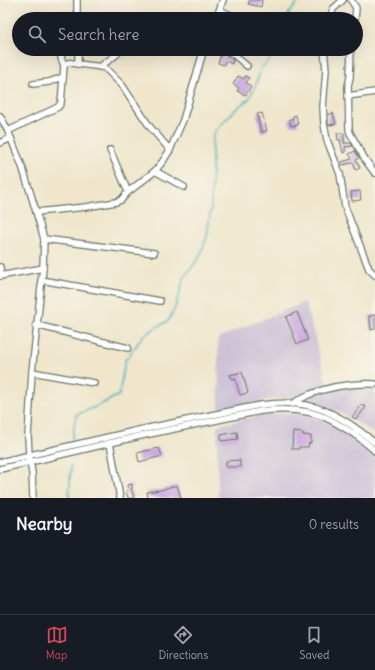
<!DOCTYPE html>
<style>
:root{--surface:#171b24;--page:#242831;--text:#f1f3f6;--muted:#9ea1a6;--line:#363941;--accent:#d1495b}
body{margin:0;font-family:Delius,sans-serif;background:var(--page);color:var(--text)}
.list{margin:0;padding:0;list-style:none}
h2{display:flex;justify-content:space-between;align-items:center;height:52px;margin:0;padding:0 16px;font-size:17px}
h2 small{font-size:13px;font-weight:400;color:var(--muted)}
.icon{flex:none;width:22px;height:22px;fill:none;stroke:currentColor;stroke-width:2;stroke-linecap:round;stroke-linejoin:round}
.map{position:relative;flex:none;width:375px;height:498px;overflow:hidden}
.search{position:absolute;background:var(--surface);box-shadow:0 4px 16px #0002;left:12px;right:12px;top:12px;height:44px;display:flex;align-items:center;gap:10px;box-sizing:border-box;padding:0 14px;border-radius:22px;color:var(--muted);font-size:15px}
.sheet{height:116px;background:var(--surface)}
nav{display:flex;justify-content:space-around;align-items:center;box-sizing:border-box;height:56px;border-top:1px solid var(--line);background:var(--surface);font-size:11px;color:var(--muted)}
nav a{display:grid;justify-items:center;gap:2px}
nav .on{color:var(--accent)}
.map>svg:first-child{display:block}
</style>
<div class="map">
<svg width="375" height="498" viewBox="0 0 375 498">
<rect width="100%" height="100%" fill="#f7f3e8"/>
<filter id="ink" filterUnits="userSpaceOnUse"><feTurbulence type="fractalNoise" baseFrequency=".025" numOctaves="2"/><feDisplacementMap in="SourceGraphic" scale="8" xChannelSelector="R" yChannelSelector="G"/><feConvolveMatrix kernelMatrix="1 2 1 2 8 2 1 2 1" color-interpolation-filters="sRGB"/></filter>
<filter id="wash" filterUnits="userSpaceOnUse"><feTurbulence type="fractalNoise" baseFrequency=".012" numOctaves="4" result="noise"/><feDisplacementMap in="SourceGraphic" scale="16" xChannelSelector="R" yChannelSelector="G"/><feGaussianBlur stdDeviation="0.9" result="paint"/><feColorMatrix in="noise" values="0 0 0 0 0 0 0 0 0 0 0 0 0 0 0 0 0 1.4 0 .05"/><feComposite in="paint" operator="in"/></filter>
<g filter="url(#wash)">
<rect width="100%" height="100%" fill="#efe6cc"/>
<g fill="#cbbfd5">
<polygon points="305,302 329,391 345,387 375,385 375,435 363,426 339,412 321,405 302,400 277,399 255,402 219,410 218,338"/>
<polygon points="281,413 300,414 318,419 336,426 355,436 375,453 375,498 218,498 217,426 261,415"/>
</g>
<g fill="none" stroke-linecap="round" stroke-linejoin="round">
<g stroke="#40b0b9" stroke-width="1.5">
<polyline points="287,19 289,13 300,0"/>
<polyline points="72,439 76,415 100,405 119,395 125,361 143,336 157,327 168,321 175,308 184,278 200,256 207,236 211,207 212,177 212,149 213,136 216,130 238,107 249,99 256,84 261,68 280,49"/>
<polyline points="69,498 71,466"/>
</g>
</g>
<g id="blocks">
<g fill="#c8a1dd">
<polygon points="250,0 262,0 261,7 248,4"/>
<polygon points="222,51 227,55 227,56 233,60 232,64 225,61 224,65 218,63"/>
<polygon points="238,76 244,79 245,76 249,78 246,83 251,86 246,95 237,91 239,88 233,84"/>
<polygon points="262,113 267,131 261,132 257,114"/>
<polygon points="333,113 336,124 328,125 328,115"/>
<polygon points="296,115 298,125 291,126 289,119 293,119 293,116"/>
<polygon points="337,133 344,133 344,143 351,143 353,146 345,147 345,152 343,153 340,140 338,140"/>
<polygon points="355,151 359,158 356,160 360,168 356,170 353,163 342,165 341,162 352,159 349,154"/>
<polygon points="360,191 361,200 352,201 351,192"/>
<polygon points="297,312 308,340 297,344 286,317"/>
<polygon points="375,315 375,329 371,330 369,316"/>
<polygon points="242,372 248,393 240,395 235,378 232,379 230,375"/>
<polygon points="361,405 364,405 364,406 366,407 356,419 352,417 361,406"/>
<polygon points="237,432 238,439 221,441 221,435"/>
<polygon points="293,432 303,433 303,435 311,436 311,443 309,443 308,447 299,447 299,449 292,449"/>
<polygon points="159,448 162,456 139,462 137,453"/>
<polygon points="240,460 240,467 226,467 226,461"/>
<polygon points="132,484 132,488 131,488 134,498 128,498 126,491 128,491 127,485"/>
<polygon points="177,485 181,498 148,498 147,492 160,490"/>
</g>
</g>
</g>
<g filter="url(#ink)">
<use href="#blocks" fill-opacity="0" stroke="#687869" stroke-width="1"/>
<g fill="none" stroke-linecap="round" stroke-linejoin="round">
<defs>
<g id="minor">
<polyline points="77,0 77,19"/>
<polyline points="351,0 356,8 355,19"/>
<polyline points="220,10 239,19"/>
<polyline points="216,19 223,0"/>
<polyline points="330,19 333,9 343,0"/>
<polyline points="63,49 61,58 64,66"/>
<polyline points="78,49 78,64 103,67 106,69 122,85 150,127 170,150"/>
<polyline points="227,49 247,66"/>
<polyline points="324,49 326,70 323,107 324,124 327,140 340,174 345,207 369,269 375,275"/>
<polyline points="351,49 350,77 348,86 349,129 350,133 366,161 375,173"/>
<polyline points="100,67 117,54 121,49"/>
<polyline points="33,84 49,82 63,77"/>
<polyline points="348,96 375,92"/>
<polyline points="0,116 8,131 22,166 32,198 44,239 43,268 32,372 28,436 29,455 32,473 33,498"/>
<path d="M8 131 58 107 61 103 64 66C67 61 72 63 78 64"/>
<polyline points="0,143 11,138"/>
<polyline points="110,150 128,192"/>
<polyline points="155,171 184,187"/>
<polyline points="36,212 86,207 116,202 121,200 128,192 155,171 163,161 170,150 183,120 204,49"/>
<polyline points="44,239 154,253"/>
<polyline points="0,267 1,276"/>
<polyline points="0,276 43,268"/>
<polyline points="41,280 160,301"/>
<polyline points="36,325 128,348"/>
<polyline points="32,372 94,383"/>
<path d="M292 404C297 401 302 398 308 395 328 387 353 383 375 384"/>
<polyline points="110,443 120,498"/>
<path d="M0 462 139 430 260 405C276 403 294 402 310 406 334 411 357 428 375 443"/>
<path d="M0 469 140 436 261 411C277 409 292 409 308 412 330 416 359 436 375 451"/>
</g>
</defs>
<use href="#minor" stroke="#687869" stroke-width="8"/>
<use href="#minor" stroke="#fff" stroke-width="5.5"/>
</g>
</g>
</svg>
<div class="search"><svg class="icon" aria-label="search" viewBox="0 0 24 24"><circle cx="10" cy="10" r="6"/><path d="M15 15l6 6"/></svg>Search here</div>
</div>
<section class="sheet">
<h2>Nearby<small>0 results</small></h2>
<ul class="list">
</ul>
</section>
<nav>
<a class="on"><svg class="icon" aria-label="map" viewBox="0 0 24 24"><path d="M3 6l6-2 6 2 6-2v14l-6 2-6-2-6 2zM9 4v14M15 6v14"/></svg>Map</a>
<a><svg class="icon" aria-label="directions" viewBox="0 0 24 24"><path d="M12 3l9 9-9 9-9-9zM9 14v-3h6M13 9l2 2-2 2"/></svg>Directions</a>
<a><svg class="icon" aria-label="saved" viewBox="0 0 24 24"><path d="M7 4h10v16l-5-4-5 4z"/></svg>Saved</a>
</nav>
